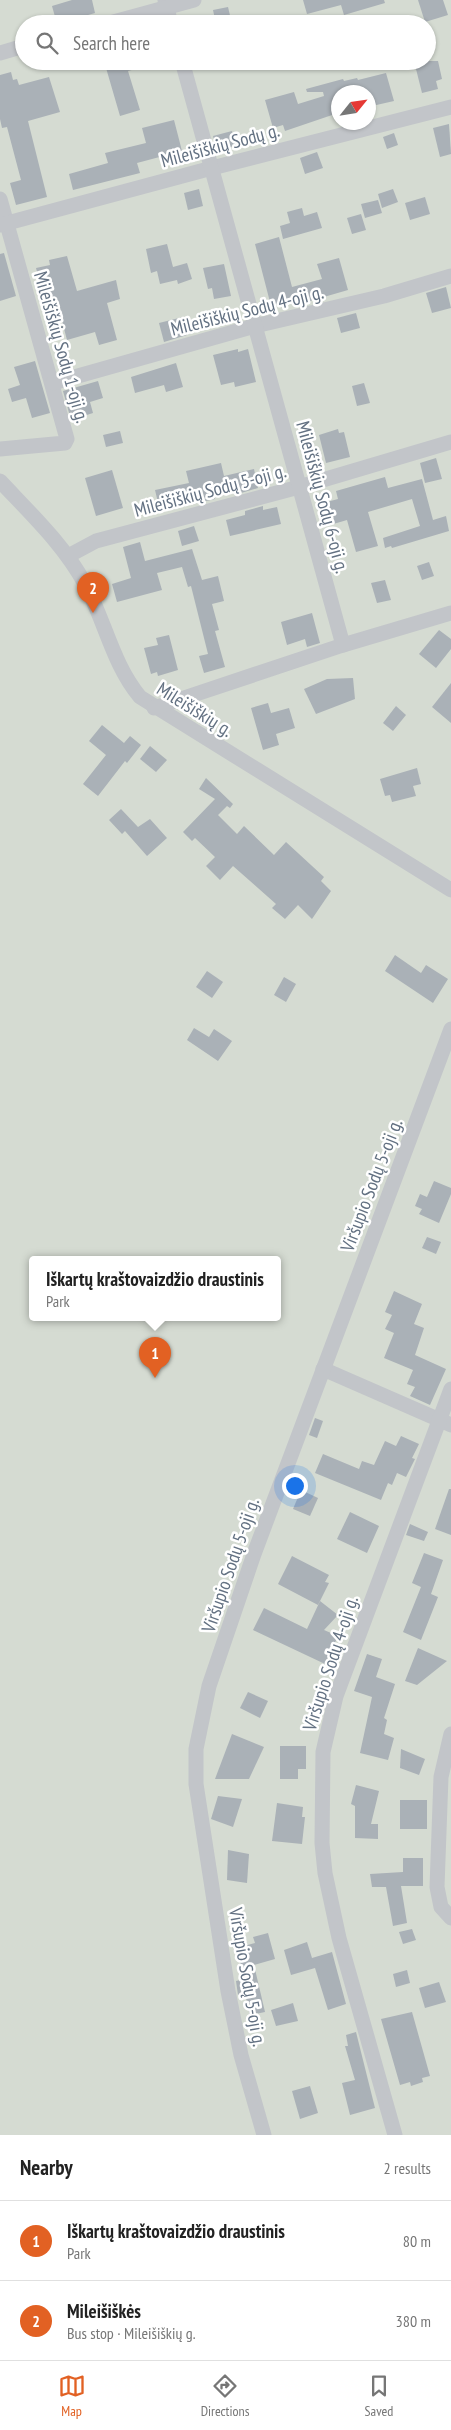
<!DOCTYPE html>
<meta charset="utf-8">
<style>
:root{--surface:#fff;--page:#f6f6f6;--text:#222;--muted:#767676;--line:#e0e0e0;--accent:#e26123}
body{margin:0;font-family:"PT Sans Narrow",sans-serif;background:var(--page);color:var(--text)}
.compass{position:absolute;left:331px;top:85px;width:45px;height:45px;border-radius:50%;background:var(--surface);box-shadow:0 1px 4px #0004;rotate:60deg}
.you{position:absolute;left:294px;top:1485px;width:18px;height:18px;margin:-12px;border:4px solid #fff;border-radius:50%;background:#1a73e8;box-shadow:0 0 0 8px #1a73e833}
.badge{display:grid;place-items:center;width:32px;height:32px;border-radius:50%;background:var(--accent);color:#fff;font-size:16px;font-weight:700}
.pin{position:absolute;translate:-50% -41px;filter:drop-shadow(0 1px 2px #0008)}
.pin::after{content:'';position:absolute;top:26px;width:18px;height:15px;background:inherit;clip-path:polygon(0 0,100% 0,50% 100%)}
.popup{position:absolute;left:29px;top:1256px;width:252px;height:65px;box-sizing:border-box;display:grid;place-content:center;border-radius:5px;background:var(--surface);filter:drop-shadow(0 1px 4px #0005);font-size:16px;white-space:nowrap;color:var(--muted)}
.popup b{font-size:19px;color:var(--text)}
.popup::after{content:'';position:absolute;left:50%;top:100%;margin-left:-10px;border:10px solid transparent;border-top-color:var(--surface)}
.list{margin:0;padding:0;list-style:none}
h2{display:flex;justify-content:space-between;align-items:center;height:65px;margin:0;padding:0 20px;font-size:21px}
h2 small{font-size:16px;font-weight:400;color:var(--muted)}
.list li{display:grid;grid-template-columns:32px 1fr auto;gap:15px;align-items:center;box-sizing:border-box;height:80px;padding:0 20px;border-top:1px solid var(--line)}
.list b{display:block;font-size:19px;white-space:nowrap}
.list p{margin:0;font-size:16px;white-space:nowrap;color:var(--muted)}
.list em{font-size:16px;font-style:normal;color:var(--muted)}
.icon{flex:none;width:28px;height:28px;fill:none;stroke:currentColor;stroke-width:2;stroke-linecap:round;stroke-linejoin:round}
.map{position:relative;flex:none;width:451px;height:2135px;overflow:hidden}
.search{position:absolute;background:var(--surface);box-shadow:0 1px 4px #0004;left:15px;right:15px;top:15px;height:55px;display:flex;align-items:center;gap:12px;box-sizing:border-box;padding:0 18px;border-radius:28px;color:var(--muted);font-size:19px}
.sheet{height:225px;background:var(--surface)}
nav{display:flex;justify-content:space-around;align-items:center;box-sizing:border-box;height:70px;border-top:1px solid var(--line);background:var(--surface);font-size:14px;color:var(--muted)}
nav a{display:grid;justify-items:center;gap:2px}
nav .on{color:var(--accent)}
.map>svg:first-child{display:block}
</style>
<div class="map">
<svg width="451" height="2135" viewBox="0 0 451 2135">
<rect width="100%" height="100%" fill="#f4f5f0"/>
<path fill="#d5dbd2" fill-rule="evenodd" d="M0 0H451V2135H0ZM24 24H427V61H24ZM338 92H368V122H338ZM32 1259H278V1317H32Z"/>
<g fill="#aab1b7">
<polygon points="72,0 92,0 95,13 57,24 52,6"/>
<polygon points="303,0 384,0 385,3 344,15 341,5 307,14"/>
<polygon points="418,0 443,0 448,15 425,22"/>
<polygon points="228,7 232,24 216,24 213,10"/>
<polygon points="104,61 150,61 151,65 128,71 140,110 120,116"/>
<polygon points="414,61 438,61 442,79 436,81 438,89 422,93"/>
<polygon points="11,72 13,80 17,79 19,85 49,77 60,112 28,121 47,197 16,205 10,183 21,180 7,127 2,128 0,119 0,75"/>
<polygon points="386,73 394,101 372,106 368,92 338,92 338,113 285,131 283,125 273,128 265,100 294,92 298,104 324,96 323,92 307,92 306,89 343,79 344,81 357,78 358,80"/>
<polygon points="174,120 182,151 137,163 140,173 73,190 69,174 108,163 105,153 146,143 142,128"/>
<polygon points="449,124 451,154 440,157 433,128"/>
<polygon points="232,131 236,146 217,151 213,136"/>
<polygon points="394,133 398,145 387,149 383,137"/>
<polygon points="317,152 323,168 305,174 300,158"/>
<polygon points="199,189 203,206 188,210 184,193"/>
<polygon points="393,189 398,202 382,208 378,194"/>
<polygon points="425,197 430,214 410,220 405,203"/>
<polygon points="378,200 382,213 365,218 361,204"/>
<polygon points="302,208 304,216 317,212 322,228 283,239 280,226 290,223 287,212"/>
<polygon points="361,214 366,230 352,234 347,218"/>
<polygon points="279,237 292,287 322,279 317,264 339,258 348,290 310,301 309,296 271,306 255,244"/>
<polygon points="167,244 173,267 187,263 192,279 178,284 177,280 160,284 157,271 151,273 146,249"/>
<polygon points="4,253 16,296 0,301 0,254"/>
<polygon points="67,256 77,291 116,280 120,299 107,303 117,340 99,345 95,332 67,340 62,321 55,323 47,294 43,295 36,268 50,265 49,260"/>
<polygon points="224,264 231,296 214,299 212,288 208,289 203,268"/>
<polygon points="446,287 451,308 432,313 426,293"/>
<polygon points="356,313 360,328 341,333 337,318"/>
<polygon points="183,317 187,335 164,342 159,323"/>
<polygon points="238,349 238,352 248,349 256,382 235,387 234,382 221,385 213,355"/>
<polygon points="35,361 50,413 32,418 26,398 12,402 8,389 20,385 14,367"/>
<polygon points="176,363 183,387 166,392 164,385 135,393 131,377"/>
<polygon points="98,381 103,398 90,402 93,413 71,420 63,391"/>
<polygon points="364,383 370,403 357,406 352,386"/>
<polygon points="338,429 339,433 344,432 350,457 326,463 319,435"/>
<polygon points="120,431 123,443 106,447 103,435"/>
<polygon points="436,458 442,479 425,483 420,463"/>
<polygon points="221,463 224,476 254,469 258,488 241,493 240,489 214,495 215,499 160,511 155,490 189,483 186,471"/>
<polygon points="112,470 123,508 96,516 85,478"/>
<polygon points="385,477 388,488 422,479 433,520 446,516 449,531 392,548 391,546 385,548 383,538 420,526 412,499 368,512 378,546 356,552 347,520 330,525 323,503 338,499 336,491"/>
<polygon points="263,506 263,510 277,507 281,524 230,536 226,520 245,515 245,511"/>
<polygon points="194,526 199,541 182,546 178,531"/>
<polygon points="140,542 145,561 192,549 202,580 218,576 224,601 212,604 219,630 215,631 225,667 204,673 199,656 208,654 191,586 188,587 182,567 157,573 162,590 117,602 112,584 131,578 123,547"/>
<polygon points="429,562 434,576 422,580 417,566"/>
<polygon points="385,580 391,600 377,603 371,583"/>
<polygon points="312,613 320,643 307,647 305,639 287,645 281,622"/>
<polygon points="439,630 451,639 451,649 436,668 419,654"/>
<polygon points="169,635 178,670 158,676 157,672 151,674 144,648 158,645 156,638"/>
<polygon points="353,678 355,699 316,714 304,689 327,679"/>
<polygon points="451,683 451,723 432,707"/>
<polygon points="268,703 271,713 289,708 295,728 276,734 279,745 263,750 251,708"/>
<polygon points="396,706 406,715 393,731 383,723"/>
<polygon points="102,725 124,743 130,736 141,745 127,763 125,761 98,796 83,784 106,755 89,741"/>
<polygon points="150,746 167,760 156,772 140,759"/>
<polygon points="417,768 421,784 413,786 416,796 392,802 390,795 385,796 380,779"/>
<polygon points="206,778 233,804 230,808 227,806 218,815 237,834 244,826 274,855 286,842 324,877 321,881 331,891 312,919 298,905 285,919 272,908 276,904 233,866 220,880 206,866 215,857 195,838 192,841 183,832 215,799 199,789"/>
<polygon points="121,809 138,827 150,819 167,838 147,856 125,831 122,834 109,820"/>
<polygon points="395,955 421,973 426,965 448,979 433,1003 385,971"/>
<polygon points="207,971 223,982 212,998 196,987"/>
<polygon points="284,977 296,984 286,1002 274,995"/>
<polygon points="194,1028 209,1037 214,1029 232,1041 218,1061 187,1040"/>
<polygon points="434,1181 451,1188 451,1194 439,1223 419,1214 422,1209 415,1206 420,1194 427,1197"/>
<polygon points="427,1237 441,1242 436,1254 422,1248"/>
<polygon points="394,1291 422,1304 414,1324 424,1328 415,1355 446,1369 430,1405 410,1396 415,1387 407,1384 413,1370 384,1358 394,1333 385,1329 392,1315 385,1312"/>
<polygon points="315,1418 323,1421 317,1438 309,1435"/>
<polygon points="401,1436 419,1444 412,1458 415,1459 406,1477 397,1473 392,1485 388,1483 381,1500 315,1473 323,1454 359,1469 362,1461 374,1465 385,1441 396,1446"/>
<polygon points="449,1489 451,1489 451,1535 435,1529"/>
<polygon points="301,1490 318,1498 310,1516 293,1509"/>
<polygon points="350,1512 379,1526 367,1553 337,1539"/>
<polygon points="410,1524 428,1532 424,1541 406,1535"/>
<polygon points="424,1553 443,1560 431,1594 438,1597 421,1640 403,1632 421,1587 412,1583"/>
<polygon points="292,1556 329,1575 325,1582 329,1583 318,1605 278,1584"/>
<polygon points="320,1601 338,1615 324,1630 338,1636 325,1664 253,1630 264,1608 307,1629"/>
<polygon points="418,1648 447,1661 417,1685 405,1681"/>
<polygon points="367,1654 382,1659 376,1677 395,1684 384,1718 387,1720 384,1734 394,1738 388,1760 360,1753 372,1697 354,1691"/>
<polygon points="248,1692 268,1701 260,1718 240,1708"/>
<polygon points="232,1734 264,1747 249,1779 215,1779"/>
<polygon points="280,1746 306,1746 306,1769 298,1769 298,1779 280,1779"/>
<polygon points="401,1749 425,1759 419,1775 400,1768"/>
<polygon points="356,1785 379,1791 371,1824 378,1824 378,1839 355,1838 355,1806 351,1804"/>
<polygon points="218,1796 242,1799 233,1827 211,1819"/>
<rect x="400" y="1800" width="27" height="29"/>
<polygon points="277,1803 303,1807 302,1817 305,1817 302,1844 272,1841"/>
<polygon points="228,1850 249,1854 247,1883 227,1880"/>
<polygon points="403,1858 423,1858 423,1886 401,1886 407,1923 393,1926 386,1887 372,1887 370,1874 403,1872"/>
<polygon points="412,1929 416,1940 403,1944 399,1932"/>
<polygon points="268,1933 275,1959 254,1965 265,2012 250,2015 245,1994 238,1995 236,1981 245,1979 236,1948 255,1943 253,1937"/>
<polygon points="307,1942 312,1958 332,1952 346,2004 328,2010 315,1968 291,1975 284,1950"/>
<polygon points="407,1970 410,1983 396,1987 393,1974"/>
<polygon points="439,1982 446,2002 425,2008 419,1988"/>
<polygon points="293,2003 298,2021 276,2026 271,2010"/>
<polygon points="412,2012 430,2076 422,2078 423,2082 411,2086 410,2082 400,2085 381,2019"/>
<polygon points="356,2032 375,2108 350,2115 342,2083 355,2080 345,2046 348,2046 346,2035"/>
<polygon points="310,2086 318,2113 300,2119 292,2091"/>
</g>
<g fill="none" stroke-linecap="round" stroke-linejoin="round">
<g stroke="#c2c5c9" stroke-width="15">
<polyline points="165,0 171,24"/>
<polyline points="106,24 194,0"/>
<polyline points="0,53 24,46"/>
<polyline points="0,199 67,439 65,443 0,449"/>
<polyline points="0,225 212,168 451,107"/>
<polyline points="53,383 255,326 384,296 451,276"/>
<path d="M0 481C31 514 64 545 85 584 105 621 113 665 140 697L451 890"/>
<polyline points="68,556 96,541 299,487 451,442"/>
<polyline points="343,645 451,613"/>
<polyline points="154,708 343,645 182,61"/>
<polyline points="323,1369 451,1425"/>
<polyline points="451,1734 441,1777 437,1887 441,1907 451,1918"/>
<polyline points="264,2135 241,2055 228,1991 196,1784 196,1749 209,1686 254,1554 451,1029"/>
<polyline points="395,2135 339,1938 325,1873 322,1843 323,1752 336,1696 451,1389"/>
</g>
</g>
<g text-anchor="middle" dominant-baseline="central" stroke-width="5" stroke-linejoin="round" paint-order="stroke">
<g font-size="19" fill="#637182" stroke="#fff">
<text transform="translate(220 145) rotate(-15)">Mileišiškių Sodų g.</text>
<text transform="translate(247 310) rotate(-14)">Mileišiškių Sodų 4-oji g.</text>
<text transform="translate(62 347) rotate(74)">Mileišiškių Sodų 1-oji g.</text>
<text transform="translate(210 490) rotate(-15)">Mileišiškių Sodų 5-oji g.</text>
<text transform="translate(323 497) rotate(75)">Mileišiškių Sodų 6-oji g.</text>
<text transform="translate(195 709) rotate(32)">Mileišiškių g.</text>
<text transform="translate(371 1185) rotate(-69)">Viršupio Sodų 5-oji g.</text>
<text transform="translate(230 1565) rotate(-71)">Viršupio Sodų 5-oji g.</text>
<text transform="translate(330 1663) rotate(-72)">Viršupio Sodų 4-oji g.</text>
<text transform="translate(248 1977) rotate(80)">Viršupio Sodų 5-oji g.</text>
</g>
</g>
</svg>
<svg class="compass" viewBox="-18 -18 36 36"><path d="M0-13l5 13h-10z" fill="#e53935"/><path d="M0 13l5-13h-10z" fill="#767676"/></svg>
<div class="you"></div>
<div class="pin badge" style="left:155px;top:1378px">1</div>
<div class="popup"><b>Iškartų kraštovaizdžio draustinis</b>Park</div>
<div class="pin badge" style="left:93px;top:613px">2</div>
<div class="search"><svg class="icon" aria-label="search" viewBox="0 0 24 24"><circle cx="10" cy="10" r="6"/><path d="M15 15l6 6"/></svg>Search here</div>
</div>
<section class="sheet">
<h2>Nearby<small>2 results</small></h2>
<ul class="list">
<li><span class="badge">1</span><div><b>Iškartų kraštovaizdžio draustinis</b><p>Park</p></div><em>80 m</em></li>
<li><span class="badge">2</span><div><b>Mileišiškės</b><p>Bus stop · Mileišiškių g.</p></div><em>380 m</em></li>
</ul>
</section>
<nav>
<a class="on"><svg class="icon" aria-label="map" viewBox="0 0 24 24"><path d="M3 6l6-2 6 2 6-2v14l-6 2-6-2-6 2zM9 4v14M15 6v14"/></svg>Map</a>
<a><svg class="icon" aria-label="directions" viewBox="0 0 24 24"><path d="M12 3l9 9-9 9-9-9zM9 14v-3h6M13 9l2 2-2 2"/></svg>Directions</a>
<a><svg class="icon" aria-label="saved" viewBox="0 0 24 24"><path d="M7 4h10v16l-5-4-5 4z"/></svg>Saved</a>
</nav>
